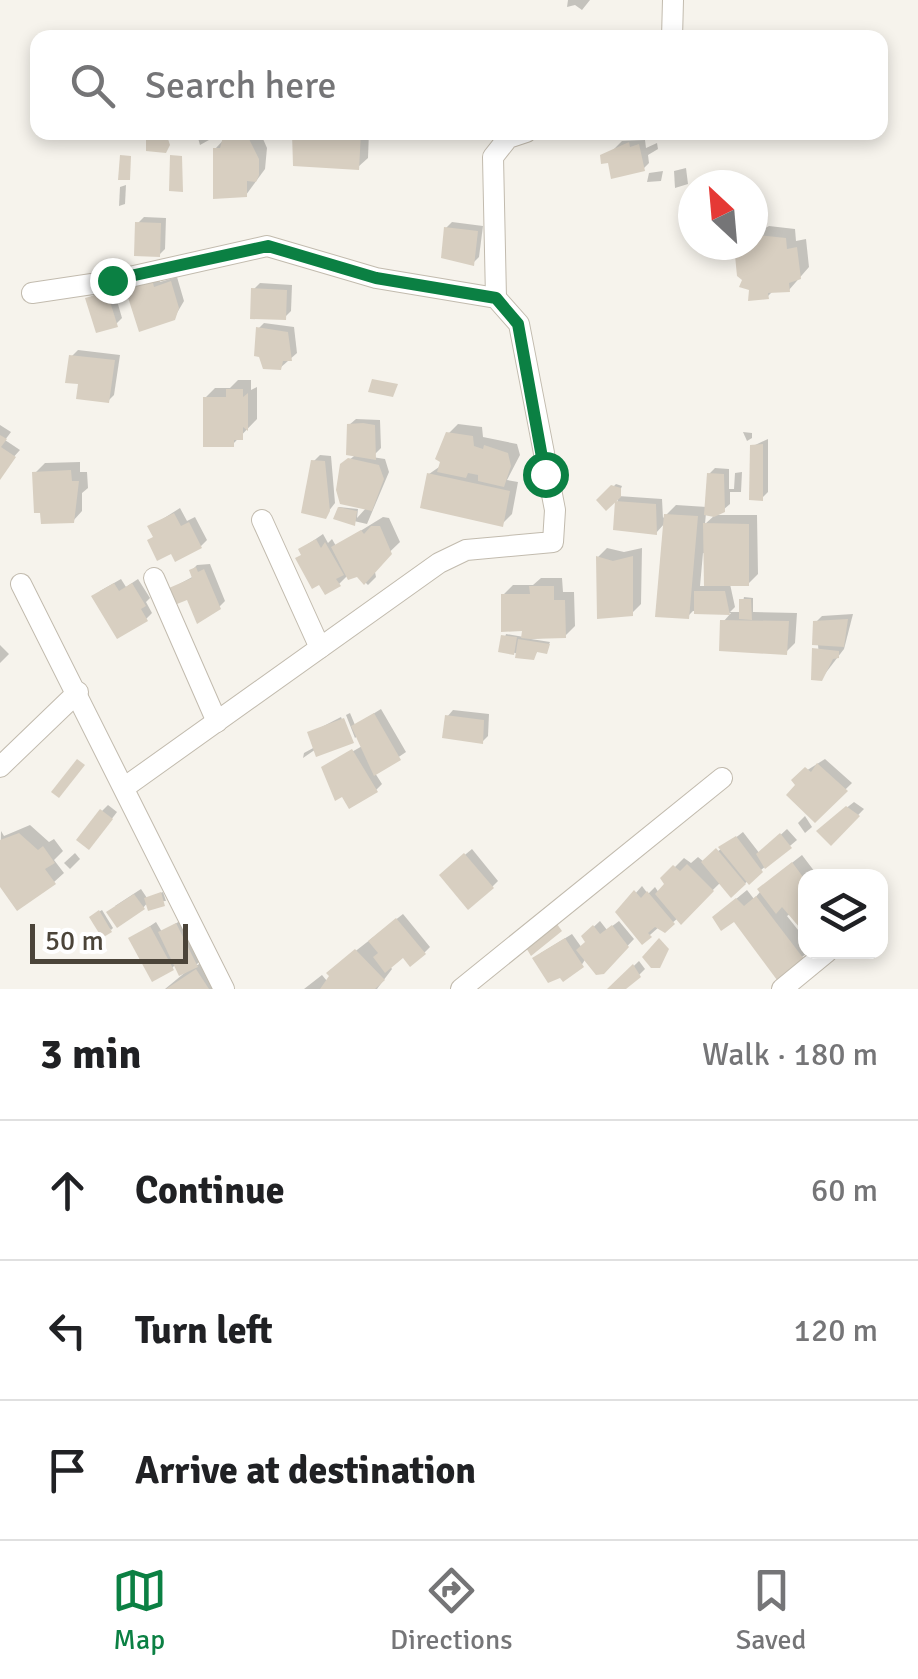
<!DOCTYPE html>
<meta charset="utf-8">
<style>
:root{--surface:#fff;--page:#f6f6f6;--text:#202124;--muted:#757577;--line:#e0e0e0;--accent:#0b8043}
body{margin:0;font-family:Signika,sans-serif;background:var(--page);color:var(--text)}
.controls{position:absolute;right:30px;bottom:30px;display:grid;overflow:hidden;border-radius:20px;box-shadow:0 5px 15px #0003}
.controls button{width:90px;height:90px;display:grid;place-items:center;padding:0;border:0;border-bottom:2px solid var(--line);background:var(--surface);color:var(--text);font:50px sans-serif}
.compass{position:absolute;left:678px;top:170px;width:90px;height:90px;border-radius:50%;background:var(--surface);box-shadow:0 5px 15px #0003;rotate:334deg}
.scale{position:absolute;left:30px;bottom:25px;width:158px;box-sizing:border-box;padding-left:10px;border:5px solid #4b4439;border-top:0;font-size:28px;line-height:35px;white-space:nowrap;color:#4b4439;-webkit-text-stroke:8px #fff;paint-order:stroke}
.stop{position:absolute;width:30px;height:30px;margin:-22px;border:8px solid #0b8043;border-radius:50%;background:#fff}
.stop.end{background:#0b8043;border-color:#fff;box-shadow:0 2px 10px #0008}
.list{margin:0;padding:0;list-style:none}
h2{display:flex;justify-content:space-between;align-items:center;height:130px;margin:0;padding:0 40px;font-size:42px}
h2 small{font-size:32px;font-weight:400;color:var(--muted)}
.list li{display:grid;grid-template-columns:65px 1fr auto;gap:30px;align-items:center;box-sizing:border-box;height:140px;padding:0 40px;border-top:2px solid var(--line)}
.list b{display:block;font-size:38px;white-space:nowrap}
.list em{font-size:32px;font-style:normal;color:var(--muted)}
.icon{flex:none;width:55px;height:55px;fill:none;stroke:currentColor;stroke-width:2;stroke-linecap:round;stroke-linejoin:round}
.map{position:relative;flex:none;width:918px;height:989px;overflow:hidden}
.search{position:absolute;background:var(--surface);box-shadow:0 5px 15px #0003;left:30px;right:30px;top:30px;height:110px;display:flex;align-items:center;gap:25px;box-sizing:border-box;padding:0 35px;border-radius:20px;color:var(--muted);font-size:38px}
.sheet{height:550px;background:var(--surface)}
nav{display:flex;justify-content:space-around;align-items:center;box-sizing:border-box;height:140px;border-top:2px solid var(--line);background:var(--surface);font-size:28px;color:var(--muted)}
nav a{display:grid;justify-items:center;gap:5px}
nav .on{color:var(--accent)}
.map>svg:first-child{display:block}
</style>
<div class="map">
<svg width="918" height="989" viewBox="0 0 918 989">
<rect width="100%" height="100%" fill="#f6f3ec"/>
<g fill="#0003" fill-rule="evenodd">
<polygon points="568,0 590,0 582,10 575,5 567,7"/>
<polygon points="231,132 260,132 267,148 265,169 246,195 215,149"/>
<polygon points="297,132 369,132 368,158 358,167"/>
<polygon points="207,134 209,140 200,145 198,138"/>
<polygon points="645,140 646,148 657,143 658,149 648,155 649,163 643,169 609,154 622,141"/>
<polygon points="686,168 688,184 675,188 674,171"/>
<polygon points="663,171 661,181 647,182 649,173"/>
<polygon points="126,185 125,204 119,206 120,187"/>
<polygon points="144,217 166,218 165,249 159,255 138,223"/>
<polygon points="452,222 483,226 479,257 473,263 446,228"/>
<polygon points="769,226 795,229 796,241 806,239 809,267 789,290 774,290 767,297 753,235"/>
<polygon points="158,275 160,282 177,277 184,301 174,318 128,288"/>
<polygon points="260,283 292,285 291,311 285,317 253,290"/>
<polygon points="113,287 122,318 116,324 88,298"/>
<polygon points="264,323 294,327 297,353 280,368 258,329"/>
<polygon points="78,350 120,355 114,395 108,401 81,382 72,356"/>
<polygon points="238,380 251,380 251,390 257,387 257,419 233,444 205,398 215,388 230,388"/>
<polygon points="356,419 380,420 381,448 372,457 385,459 389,472 367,524 336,517 339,507 358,509 357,518 367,507 343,465 359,452 349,425"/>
<polygon points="458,424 482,427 483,437 517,444 520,455 507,480 518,482 512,514 502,524 429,474 442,465 448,434"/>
<polygon points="0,425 11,432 5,440 20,450 0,472"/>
<polygon points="743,432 752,433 752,438 747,441"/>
<polygon points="768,439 768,492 762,498 753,446"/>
<polygon points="320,455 331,456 335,503 325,516 314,461"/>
<polygon points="80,462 80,472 87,472 88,488 82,493 82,511 73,521 35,473 45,463"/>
<path d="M715 468 729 469V489H734L735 473 742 472 741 492H730V504L723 510 706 513 705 524 715 515H757L758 574 748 584H730L735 607 730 612H741L744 597 753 598V612L797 613 795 643 786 652 723 622 731 613 693 611 688 616 665 523 656 533 616 528 618 496 600 500 616 484 622 486 618 496 662 499 663 518 676 505 707 507 709 474ZM703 553 706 554 707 586H700Z"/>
<polygon points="180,508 187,521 195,517 207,540 201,546 172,550 155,535 150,527"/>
<polygon points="383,517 389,518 400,542 374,567 376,577 368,585 358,575 348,575 339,584 301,549 323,534 328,543 332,539 336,546"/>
<polygon points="607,548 624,552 642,548 641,604 631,614 598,557"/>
<polygon points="210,564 225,601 219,607 172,588 194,576 192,570 197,565"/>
<polygon points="541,578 562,578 563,592 574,592 575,626 565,636 531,639 550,642 546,651 538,650 534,657 501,650 506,634 524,637 525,628 503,595 513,585 533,585"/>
<polygon points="121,579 126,587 138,579 150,598 146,602 152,613 146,619 100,591"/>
<polygon points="853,614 844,649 821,679 816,622 822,616"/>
<polygon points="0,645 9,654 0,663 0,673"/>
<polygon points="381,709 406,752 375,773 382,784 376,790 327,766 364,745 358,735 355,738 346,715 350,713 355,725"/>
<polygon points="453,710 489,714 488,736 482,742 447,717"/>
<polygon points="341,717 351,741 316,749 303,758 304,753 315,747 310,733"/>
<polygon points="825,759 852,783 815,819 801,774"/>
<polygon points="854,802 864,809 831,843 825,825"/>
<polygon points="108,805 117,812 95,841 102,811"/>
<polygon points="805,816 812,827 805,833 798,823"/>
<polygon points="30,825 49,842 54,839 63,851 54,860 64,873 54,882 0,883 1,831 4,836"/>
<polygon points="787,829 797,840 731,895 721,882 681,921 678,918 664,930 659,927 642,942 619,912 642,886 648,894 655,887 659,893 667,884 663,879 684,858 691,863 698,857 704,862 743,832 760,854"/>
<polygon points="472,849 498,881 492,887 448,869"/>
<polygon points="75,853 80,859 70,869 64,863"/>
<polygon points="802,855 818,876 806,876 806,930 793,912 787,916 806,940 808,952 802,957 725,908 747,890 754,899 770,880"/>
<polygon points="141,889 147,898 163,892 166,901 148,902 143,908 115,906"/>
<polygon points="102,910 113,928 111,930 94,915"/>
<polygon points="403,914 430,947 424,953 403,955 390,966 392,969 377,989 304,989 322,975 327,981 339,964"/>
<polygon points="183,919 202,959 195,966 206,961 225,989 165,989 193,966 176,964 172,968 131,939 156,922 162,932"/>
<polygon points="600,921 607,930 619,921 634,939 603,972 586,958 581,966 541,953 572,934 582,948 588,942 584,936"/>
<polygon points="639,961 645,969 639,975 622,989 610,989"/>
</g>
<g fill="#d8cfc1">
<polygon points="361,132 359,170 293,166 292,134"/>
<polygon points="223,137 248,137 259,159 259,175 256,182 247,181 247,197 213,199 213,148 220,148"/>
<polygon points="146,138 168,139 170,145 166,153 146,151"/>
<polygon points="629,142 630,147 639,144 645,171 611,179 608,163 601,164 600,155"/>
<polygon points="120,155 131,156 130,180 118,180"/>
<polygon points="170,155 182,156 183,192 169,191"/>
<polygon points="135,222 161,223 160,257 134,256"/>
<polygon points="444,227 478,231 474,266 441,258"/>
<polygon points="757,235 786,238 787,249 797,247 801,279 789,283 790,292 768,293 769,299 748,301 749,290 739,287 742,280 737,276 734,245 757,244"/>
<polygon points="152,279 154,287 171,281 179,308 175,320 139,332 125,288"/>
<polygon points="251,288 287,290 286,320 250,319"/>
<polygon points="107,292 118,327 96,333 85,298"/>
<polygon points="256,327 288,332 292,361 283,361 281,370 263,369 259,357 254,356"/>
<polygon points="69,355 115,360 109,403 76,399 78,384 65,383"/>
<polygon points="372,379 398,384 393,397 368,392"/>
<polygon points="226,389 243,389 243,397 248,393 248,431 243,427 243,440 234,440 234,447 203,447 203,397 226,397"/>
<polygon points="363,423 375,425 376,460 346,455 347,424"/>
<polygon points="446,432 473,436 474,446 483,449 484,445 508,453 511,466 504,487 478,481 478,475 468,473 466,478 437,472 440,462 435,459"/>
<polygon points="0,435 7,439 1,447 16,457 0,480"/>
<polygon points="763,444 763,501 749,500 750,445"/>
<polygon points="348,458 379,465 384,479 372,511 340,504 336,490 340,464"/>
<polygon points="311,460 325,461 330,511 326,519 301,513"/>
<polygon points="71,470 72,481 79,481 74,523 41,524 40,513 34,513 32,472"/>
<polygon points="427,473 510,491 503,527 420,508"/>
<polygon points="707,473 724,474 725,512 714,517 704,515"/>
<polygon points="611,485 621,488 621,497 606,511 596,500"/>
<polygon points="615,501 656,504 657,535 613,530"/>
<polygon points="338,507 357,511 355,526 333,519"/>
<polygon points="174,513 181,526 189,522 202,548 175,562 171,554 157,561 147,540 153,537 147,526"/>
<polygon points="664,514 698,516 689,619 655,617"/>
<polygon points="703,523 749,524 749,586 704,586"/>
<polygon points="371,526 380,526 392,554 364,585 357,577 348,580 331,547 361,530 364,534"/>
<polygon points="316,539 321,548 325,542 344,575 336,579 341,586 325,595 319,585 312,589 295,558 301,555 298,549"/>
<polygon points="596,556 613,561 633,556 633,616 597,619"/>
<polygon points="196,567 198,572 204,569 221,609 197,624 187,600 177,604 169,588 192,578 189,570"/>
<polygon points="114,583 119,591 132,583 146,606 141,609 148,621 117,639 91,596"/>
<polygon points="529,586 554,586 554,600 565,600 566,638 530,639 521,638 522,631 501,632 501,594 530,594"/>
<polygon points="694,591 725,591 730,615 694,614"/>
<polygon points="739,599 751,599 752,620 739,619"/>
<polygon points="848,619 844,647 812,645 813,621"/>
<polygon points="720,620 789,621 787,655 719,651"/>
<polygon points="501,635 517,637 514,655 498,652"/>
<polygon points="518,639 550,644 547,654 537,652 534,660 515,658"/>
<polygon points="812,648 839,651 839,658 833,659 822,681 811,680"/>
<polygon points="374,713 401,760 374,776 351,726"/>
<polygon points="445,715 484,720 483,744 442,738"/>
<polygon points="344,718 354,743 316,757 307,732"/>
<polygon points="352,749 378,792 349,809 342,797 335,801 321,767"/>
<polygon points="77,759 85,765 59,798 51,792"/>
<polygon points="817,763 848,791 815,823 786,795 795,785 791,780 805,767 811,772"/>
<polygon points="846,806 860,816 831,846 816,831"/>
<polygon points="100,809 113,819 89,850 76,840"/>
<polygon points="19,833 38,850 43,846 55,863 45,869 56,884 17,911 0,887 0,840"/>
<polygon points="780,833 792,848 765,869 756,854"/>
<polygon points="736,836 763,872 749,885 718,847"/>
<polygon points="716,848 746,884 731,898 701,862"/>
<polygon points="464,853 494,888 468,910 439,875"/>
<polygon points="792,862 806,881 806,935 782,907 776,914 757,889"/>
<polygon points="687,864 714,891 681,925 655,894 664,884 660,878 673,865 680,871"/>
<polygon points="634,890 641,898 647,891 675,924 665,933 655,927 648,933 652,937 642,945 615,912"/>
<polygon points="161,892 165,906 148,911 144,898"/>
<polygon points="134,894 145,909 117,928 106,912"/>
<polygon points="756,896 804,959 777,980 734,922 721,931 712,917 736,898 744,906"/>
<polygon points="99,910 112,932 102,938 89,917"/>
<polygon points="396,918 426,954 410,967 403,958 385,973 373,957 378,953 368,941"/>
<polygon points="554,920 562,931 531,956 525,946"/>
<polygon points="176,923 198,967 179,976 158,932"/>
<polygon points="593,925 600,934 612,925 629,947 604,974 596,975 576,950 585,942 581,936"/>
<polygon points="150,926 174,970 152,982 128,938"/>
<polygon points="565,938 584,967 563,982 560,978 548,983 532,958"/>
<polygon points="659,938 669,949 660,968 651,968 642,957"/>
<polygon points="355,949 385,980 375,989 320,989 329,976 326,973"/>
<polygon points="633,964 641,977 626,989 607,989"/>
<polygon points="196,969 209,989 166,989"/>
</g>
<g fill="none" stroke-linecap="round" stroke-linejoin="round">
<defs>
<g id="street">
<polyline points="672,38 673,0"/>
<polyline points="32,293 112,281 267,246 376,278 496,298 519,324 555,510 553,542 466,550 439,563 125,787"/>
<polyline points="496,298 493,157 508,138 526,132"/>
<polyline points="262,520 320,648"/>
<polyline points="154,578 217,722"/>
<polyline points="21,584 224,989"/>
<polyline points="0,767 78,692"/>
<polyline points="461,989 722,778"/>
<polyline points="782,989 827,952"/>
</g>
</defs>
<use href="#street" stroke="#c2bbae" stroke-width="22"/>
<use href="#street" stroke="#fff" stroke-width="20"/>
</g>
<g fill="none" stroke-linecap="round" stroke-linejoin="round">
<polyline stroke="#0b8043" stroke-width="12" points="112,280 268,246 376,278 496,298 518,324 545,474"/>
</g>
</svg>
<div class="controls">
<button><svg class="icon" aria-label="layers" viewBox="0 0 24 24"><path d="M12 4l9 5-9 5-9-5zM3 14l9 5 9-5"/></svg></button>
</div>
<svg class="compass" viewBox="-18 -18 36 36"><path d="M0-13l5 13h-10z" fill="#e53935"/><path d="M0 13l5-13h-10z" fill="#757577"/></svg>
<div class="scale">50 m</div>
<div class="stop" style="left:545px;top:474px"></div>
<div class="stop end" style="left:112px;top:280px"></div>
<div class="search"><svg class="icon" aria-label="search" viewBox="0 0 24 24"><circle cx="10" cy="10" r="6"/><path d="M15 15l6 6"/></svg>Search here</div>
</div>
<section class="sheet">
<h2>3 min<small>Walk · 180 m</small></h2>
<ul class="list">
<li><svg class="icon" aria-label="ahead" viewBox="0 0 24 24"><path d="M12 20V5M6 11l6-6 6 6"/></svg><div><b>Continue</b></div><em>60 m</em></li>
<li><svg class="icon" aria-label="left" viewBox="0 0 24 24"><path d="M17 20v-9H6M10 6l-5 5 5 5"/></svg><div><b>Turn left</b></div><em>120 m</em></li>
<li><svg class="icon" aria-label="arrive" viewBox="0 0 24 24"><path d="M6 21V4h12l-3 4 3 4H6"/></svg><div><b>Arrive at destination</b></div></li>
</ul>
</section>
<nav>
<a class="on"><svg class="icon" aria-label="map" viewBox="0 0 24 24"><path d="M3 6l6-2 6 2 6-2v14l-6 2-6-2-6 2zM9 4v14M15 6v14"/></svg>Map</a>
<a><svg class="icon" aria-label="directions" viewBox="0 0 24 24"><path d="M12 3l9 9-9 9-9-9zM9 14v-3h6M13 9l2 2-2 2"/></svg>Directions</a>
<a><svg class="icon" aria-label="saved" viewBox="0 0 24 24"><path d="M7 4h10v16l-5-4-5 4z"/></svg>Saved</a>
</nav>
